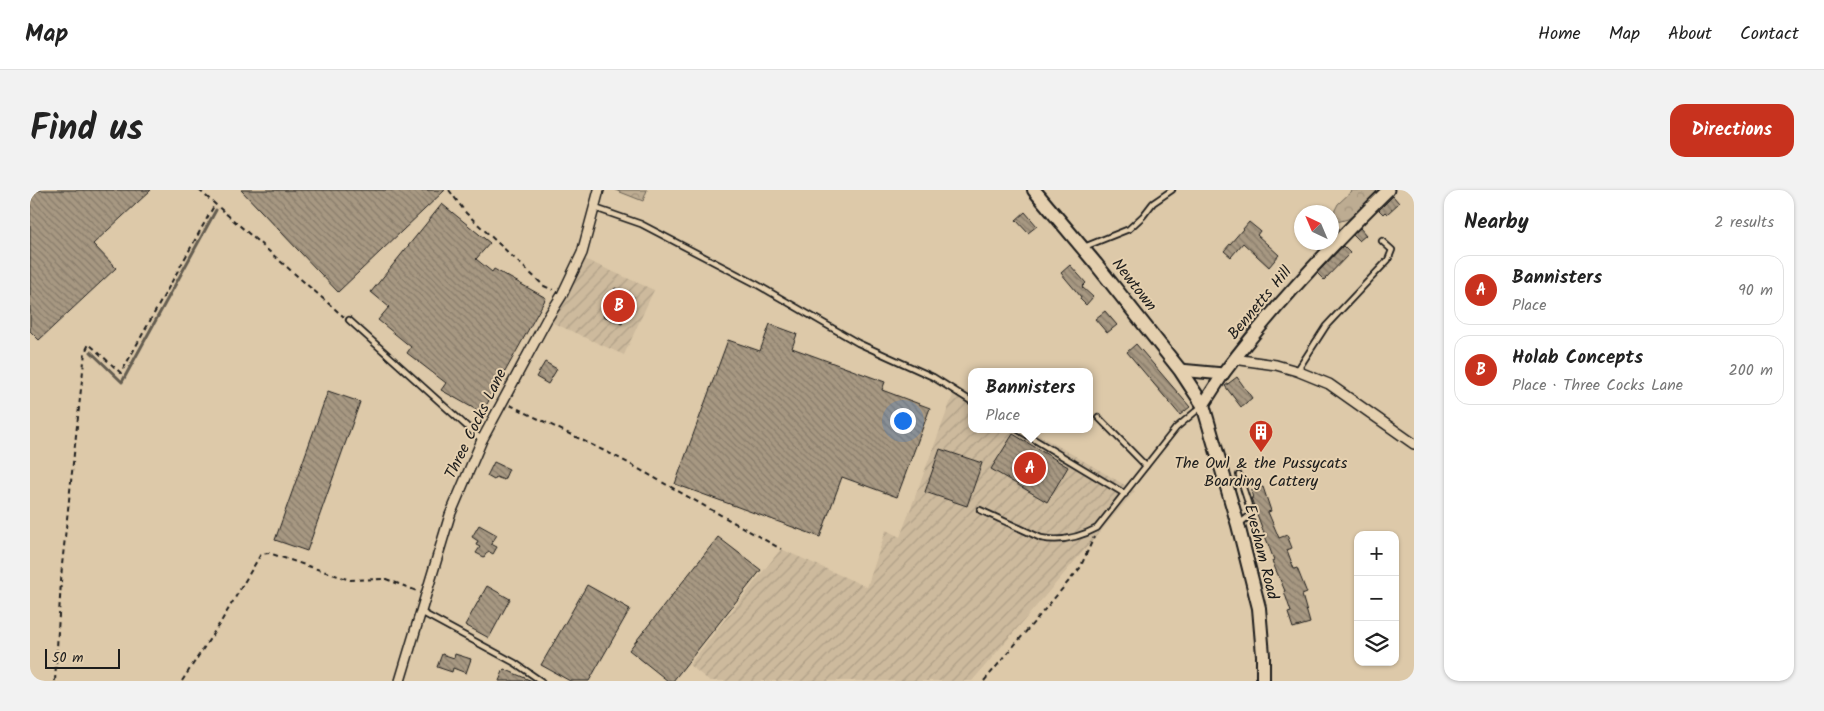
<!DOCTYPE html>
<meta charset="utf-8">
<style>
:root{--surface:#fff;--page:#f2f2f2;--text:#222;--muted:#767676;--line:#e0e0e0;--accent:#c8321e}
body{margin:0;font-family:Kalam,sans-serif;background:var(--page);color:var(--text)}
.controls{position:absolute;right:15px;bottom:15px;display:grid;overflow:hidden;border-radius:10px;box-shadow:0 1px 4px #0004}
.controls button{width:45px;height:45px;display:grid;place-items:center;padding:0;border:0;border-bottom:1px solid var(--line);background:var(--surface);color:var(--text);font:25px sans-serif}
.compass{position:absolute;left:1264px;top:15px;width:45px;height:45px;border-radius:50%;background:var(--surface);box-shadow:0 1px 4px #0004;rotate:316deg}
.scale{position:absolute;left:15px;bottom:12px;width:75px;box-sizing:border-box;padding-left:5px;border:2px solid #1c1c1c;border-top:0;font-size:14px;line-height:18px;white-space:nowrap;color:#1c1c1c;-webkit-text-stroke:4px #e5d0af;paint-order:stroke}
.you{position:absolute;left:872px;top:230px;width:18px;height:18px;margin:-12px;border:4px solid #fff;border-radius:50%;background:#1a73e8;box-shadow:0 0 0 8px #1a73e833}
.badge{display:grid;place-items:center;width:32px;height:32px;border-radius:50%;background:var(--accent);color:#fff;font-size:16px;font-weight:700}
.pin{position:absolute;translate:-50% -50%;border:2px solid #fff;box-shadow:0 1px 5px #0006}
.popup{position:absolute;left:938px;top:178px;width:125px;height:65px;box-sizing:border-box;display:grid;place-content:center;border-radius:10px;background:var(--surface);filter:drop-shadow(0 1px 4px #0005);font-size:16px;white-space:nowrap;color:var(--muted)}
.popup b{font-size:19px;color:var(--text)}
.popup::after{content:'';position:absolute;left:50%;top:100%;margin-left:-10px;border:10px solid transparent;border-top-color:var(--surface)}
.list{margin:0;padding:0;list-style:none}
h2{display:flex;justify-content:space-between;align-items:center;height:65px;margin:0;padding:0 20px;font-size:21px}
h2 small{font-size:16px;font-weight:400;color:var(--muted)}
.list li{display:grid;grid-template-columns:32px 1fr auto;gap:15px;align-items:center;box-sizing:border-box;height:70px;margin:0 10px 10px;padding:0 10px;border:1px solid var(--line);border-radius:15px}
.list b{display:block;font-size:19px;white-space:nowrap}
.list p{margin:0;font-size:16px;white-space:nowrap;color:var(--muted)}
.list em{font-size:16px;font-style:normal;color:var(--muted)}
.icon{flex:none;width:28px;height:28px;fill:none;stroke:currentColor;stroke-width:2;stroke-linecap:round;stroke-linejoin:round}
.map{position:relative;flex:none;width:1384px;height:491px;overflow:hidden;border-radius:15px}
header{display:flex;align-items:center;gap:30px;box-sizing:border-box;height:70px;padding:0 25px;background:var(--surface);border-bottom:1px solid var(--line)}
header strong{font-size:24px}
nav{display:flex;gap:28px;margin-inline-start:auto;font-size:18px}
.intro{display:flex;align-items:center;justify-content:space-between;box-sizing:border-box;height:120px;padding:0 30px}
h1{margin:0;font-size:35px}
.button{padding:12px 22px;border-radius:15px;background:var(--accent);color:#fff;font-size:18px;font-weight:700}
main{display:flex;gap:30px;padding:0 30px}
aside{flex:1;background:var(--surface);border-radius:15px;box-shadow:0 1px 4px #0004}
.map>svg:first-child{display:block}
</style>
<header>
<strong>Map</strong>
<nav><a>Home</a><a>Map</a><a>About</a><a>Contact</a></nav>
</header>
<div class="intro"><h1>Find us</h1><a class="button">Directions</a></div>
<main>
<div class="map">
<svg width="1384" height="491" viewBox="0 0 1384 491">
<defs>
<pattern id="industrial-furrows" width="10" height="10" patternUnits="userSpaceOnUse" patternTransform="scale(1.25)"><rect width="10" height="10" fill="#cdba9d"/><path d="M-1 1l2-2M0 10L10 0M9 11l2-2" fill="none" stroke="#af9f87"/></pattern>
<pattern id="forest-crowns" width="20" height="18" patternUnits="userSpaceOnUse" patternTransform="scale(1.25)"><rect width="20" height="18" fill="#bdac92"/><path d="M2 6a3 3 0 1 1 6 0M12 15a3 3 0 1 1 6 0" fill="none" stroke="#a2937d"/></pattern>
<pattern id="building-back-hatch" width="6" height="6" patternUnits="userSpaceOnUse" patternTransform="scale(1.25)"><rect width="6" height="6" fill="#a79882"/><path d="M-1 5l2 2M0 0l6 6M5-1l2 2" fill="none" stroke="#877b6a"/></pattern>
</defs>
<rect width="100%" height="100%" fill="#ddc9a9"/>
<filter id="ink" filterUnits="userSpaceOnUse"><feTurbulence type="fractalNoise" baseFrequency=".02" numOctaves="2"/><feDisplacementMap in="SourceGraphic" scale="10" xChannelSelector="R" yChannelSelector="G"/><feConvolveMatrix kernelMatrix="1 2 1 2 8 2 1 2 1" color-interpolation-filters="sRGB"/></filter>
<g filter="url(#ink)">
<g fill="url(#industrial-furrows)">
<polygon points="552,68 624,100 594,165 519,131"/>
<polygon points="926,197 941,206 941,239 999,239 1105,301 942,491 680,491 659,475 751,359 837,397 856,340 870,347"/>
</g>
<g fill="url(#forest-crowns)" stroke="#6c6457">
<polygon points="585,0 617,0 613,11"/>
<polygon points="1323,0 1354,0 1318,29 1307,32 1302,26 1308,14"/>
</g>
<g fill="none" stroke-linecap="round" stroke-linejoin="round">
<polyline stroke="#635c50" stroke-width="3" points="61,162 92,192 186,20"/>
</g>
<g fill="url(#building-back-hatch)" stroke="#1c1c1c">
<polygon points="0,0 121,0 63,54 86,78 9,150 0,141"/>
<polygon points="211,0 415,0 308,102"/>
<polygon points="1363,6 1369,13 1357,24 1355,22 1353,24 1349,20"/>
<polygon points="412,14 460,53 446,69 462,82 464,79 516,108 452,223 411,200 416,193 377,163 381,157 348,130 359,117 341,102"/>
<polygon points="995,22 1007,36 998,43 986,30"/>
<polygon points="1219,32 1230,41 1227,45 1249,65 1239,77 1213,53 1201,67 1194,61"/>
<polygon points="1330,38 1336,45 1329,51 1323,45"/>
<polygon points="1313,56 1320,63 1294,90 1287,83"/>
<polygon points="1040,75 1056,93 1052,97 1063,107 1056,115 1050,109 1051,107 1031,83"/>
<polygon points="585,98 604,107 592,134 573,126"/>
<polygon points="1075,121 1087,135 1077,143 1065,129"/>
<polygon points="740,134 767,144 762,158 855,192 852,200 900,218 867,307 812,287 790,347 645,294 698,150 730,161"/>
<polygon points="1106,154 1160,217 1150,225 1097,162"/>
<polygon points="515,172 527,179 518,194 506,187"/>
<polygon points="1207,187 1222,208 1211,217 1195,196"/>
<polygon points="298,201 330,212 277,361 245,350"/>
<polygon points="983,244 1038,277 1017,312 961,279"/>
<polygon points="910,259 952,273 937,316 895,302"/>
<polygon points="464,272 479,279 474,290 466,287 464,290 457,286"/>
<polygon points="1233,297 1241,321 1238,322 1249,348 1257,345 1262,358 1257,360 1264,379 1267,378 1277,403 1272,405 1280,433 1263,438 1258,423 1261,422 1254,401 1255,401 1242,371 1244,370 1221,308 1223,308 1221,301"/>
<polygon points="449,335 467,345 461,354 467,357 463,364 458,361 454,367 446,363 450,357 446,355 448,351 442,347"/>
<polygon points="688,347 731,380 643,491 638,491 599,460"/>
<polygon points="557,395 600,419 559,491 540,491 511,475"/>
<polygon points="457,396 480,409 459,448 435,435"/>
<polygon points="412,464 424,468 425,464 441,469 436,483 423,478 422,482 407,477"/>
<polygon points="474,479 502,491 469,491"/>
</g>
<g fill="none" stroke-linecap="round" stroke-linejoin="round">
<defs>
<g id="service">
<polyline points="565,18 611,34 726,94 828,153 903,187 941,211"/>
<polyline points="1054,57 1099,39 1113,26 1123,13 1142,0"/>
<polyline points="319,130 452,250"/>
<polyline points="1267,181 1296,136 1358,70 1362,60 1352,51"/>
<polyline points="1068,227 1116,276"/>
<polyline points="987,239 1095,304"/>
<polyline points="1209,285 1221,322 1218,327 1209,334"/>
<path d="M950 320 1011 348C1030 352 1050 347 1067 338L1146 238 1172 216"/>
<polyline points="391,422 485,473 511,491"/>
</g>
<g id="minor">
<polyline points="1204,169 1246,175 1267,181 1299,194 1384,254"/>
<polyline points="370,491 420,325 452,250 517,129 532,105 552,63 569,0"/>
</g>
<g id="tertiary">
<path d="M1150 180 1193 184C1242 118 1299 58 1358 0"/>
<polyline points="1173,215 1193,184"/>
</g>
<polyline id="secondary" points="1004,0 1066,74 1150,180 1173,215 1208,335 1229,418 1233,465 1233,491"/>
</defs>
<use href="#service" stroke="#1c1c1c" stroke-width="8"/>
<use href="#minor" stroke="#1c1c1c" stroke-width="12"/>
<use href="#tertiary" stroke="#1c1c1c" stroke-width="15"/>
<use href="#secondary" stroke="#1c1c1c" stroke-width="16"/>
<g stroke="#1c1c1c" stroke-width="2" stroke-dasharray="5 4" stroke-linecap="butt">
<polyline points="169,0 314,127"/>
<polyline points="419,0 436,23 514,96 523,100"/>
<polyline points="480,215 591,269 751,359"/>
<polyline points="25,491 32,375 55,162 59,154 91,183 185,14"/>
<polyline points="152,491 192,430 231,364 239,363 320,390 356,389 387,401"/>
<polyline points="954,491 1050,378 1064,347"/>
</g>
<use href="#service" stroke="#e5d0af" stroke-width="4.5"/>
<use href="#minor" stroke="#e5d0af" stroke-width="9"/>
<use href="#tertiary" stroke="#e5d0af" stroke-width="11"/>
<use href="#secondary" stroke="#e5d0af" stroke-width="12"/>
</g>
</g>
<defs>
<symbol id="building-pin" viewBox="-11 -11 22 30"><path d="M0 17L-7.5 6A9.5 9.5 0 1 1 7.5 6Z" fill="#c8321e" stroke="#e5d0af"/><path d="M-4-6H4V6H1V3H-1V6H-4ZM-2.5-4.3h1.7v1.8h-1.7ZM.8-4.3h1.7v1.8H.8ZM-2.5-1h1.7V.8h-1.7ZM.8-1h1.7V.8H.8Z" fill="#fff"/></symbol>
</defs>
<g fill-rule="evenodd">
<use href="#building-pin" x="1217" y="228" width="28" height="38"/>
</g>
<g text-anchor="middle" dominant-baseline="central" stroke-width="4" stroke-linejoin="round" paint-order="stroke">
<g font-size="16" fill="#1c1c1c" stroke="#e5d0af">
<text transform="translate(1104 95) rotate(52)">Newtown</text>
<text transform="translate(1230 113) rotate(-50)">Bennetts Hill</text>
<text transform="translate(446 234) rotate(-64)">Three Cocks Lane</text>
<text transform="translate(1231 362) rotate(76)">Evesham Road</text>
</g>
<g font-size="16" fill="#1c1c1c" stroke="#e5d0af">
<text x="1231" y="273">The Owl &amp; the Pussycats<tspan x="1231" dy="18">Boarding Cattery</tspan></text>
</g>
</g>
</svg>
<div class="controls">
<button>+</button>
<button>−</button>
<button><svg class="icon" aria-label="layers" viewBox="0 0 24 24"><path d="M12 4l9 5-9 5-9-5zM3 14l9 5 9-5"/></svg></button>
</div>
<svg class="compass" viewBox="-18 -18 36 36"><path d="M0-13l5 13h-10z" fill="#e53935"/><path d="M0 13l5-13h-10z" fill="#767676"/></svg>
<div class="scale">50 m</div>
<div class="you"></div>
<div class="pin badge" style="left:1000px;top:278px">A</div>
<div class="popup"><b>Bannisters</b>Place</div>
<div class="pin badge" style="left:589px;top:116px">B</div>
</div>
<aside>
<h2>Nearby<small>2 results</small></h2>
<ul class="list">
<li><span class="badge">A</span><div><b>Bannisters</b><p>Place</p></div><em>90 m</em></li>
<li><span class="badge">B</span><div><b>Holab Concepts</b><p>Place · Three Cocks Lane</p></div><em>200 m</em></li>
</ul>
</aside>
</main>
